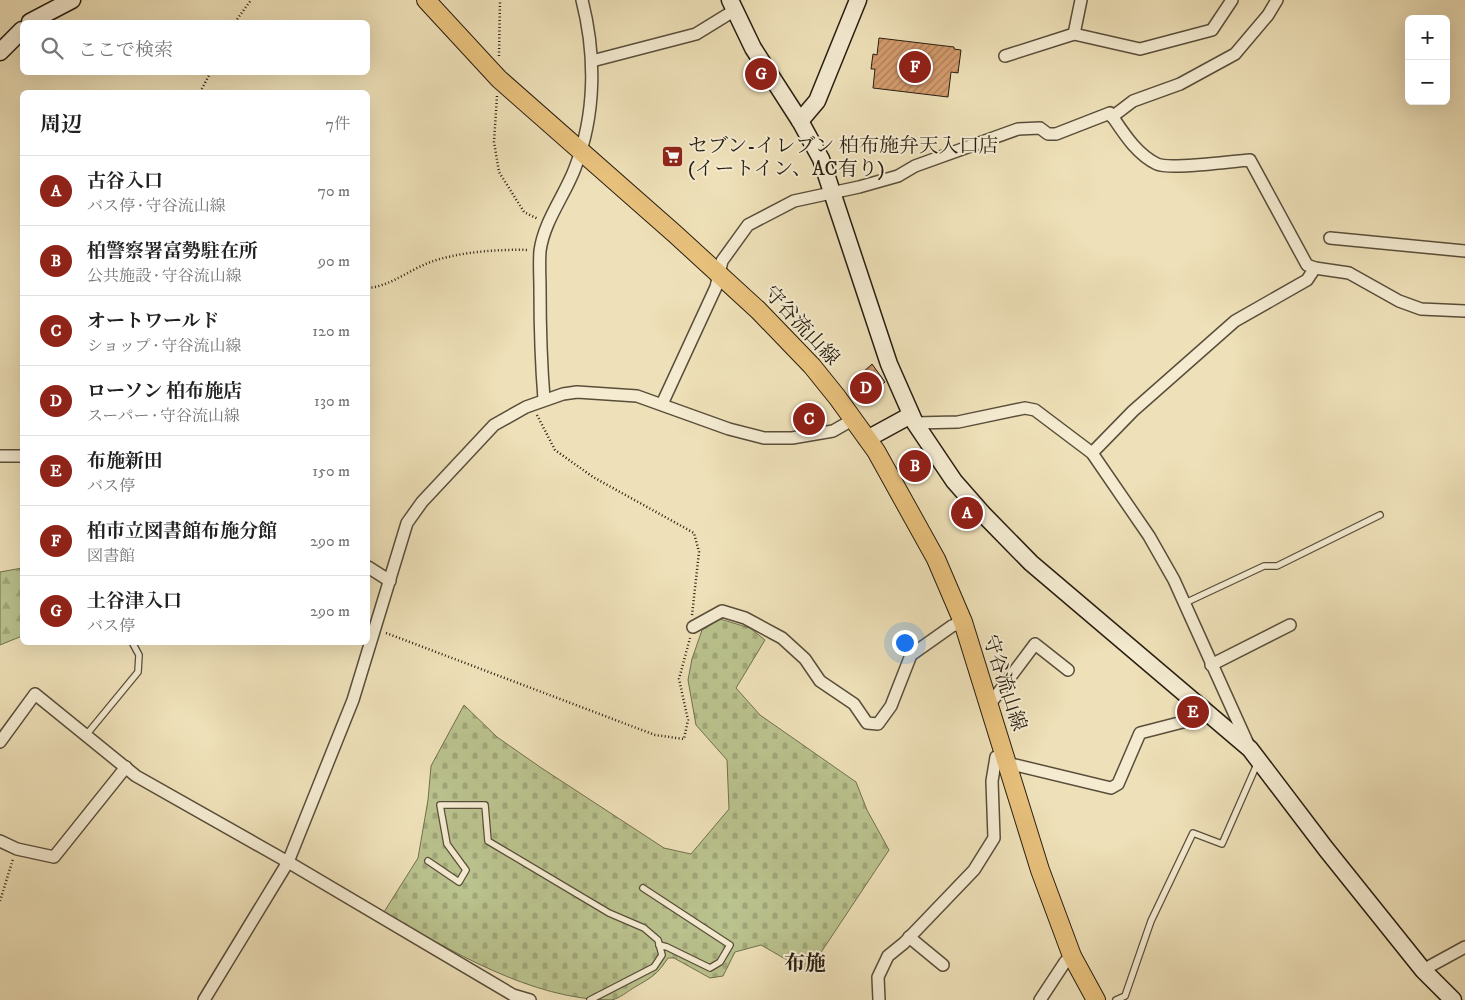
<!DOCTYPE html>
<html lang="ja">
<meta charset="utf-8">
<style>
:root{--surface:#fff;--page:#f2f2f2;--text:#222;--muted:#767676;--line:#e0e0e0;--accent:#8f2418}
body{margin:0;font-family:"IM FELL DW Pica","Noto Serif JP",serif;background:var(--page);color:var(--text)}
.controls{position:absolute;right:15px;top:15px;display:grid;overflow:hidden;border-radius:8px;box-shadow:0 5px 20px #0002}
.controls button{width:45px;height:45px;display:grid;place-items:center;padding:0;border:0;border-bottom:1px solid var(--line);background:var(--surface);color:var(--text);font:25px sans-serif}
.you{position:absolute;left:904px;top:642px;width:18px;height:18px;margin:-12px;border:4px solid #fff;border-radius:50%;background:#1a73e8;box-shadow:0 0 0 8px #1a73e833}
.badge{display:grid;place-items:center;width:32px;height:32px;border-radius:50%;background:var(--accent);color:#fff;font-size:16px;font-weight:700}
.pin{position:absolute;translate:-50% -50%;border:2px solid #fff;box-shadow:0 1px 5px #0006}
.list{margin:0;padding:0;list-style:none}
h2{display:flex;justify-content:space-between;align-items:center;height:65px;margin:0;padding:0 20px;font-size:21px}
h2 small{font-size:16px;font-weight:400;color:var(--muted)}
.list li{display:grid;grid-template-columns:32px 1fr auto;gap:15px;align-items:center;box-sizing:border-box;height:70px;padding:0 20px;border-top:1px solid var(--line)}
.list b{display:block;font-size:19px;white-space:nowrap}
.list p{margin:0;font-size:16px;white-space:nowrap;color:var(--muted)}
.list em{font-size:16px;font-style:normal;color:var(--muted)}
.icon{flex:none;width:28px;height:28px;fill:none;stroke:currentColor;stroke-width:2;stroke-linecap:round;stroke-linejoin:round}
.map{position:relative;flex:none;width:1465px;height:1000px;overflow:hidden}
.search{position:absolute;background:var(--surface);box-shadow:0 5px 20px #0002;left:20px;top:20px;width:350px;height:55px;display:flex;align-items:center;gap:12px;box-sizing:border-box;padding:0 18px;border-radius:8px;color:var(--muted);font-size:19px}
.panel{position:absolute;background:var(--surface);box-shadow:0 5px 20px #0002;left:20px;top:90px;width:350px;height:555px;border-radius:8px}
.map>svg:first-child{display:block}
</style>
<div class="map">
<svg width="1465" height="1000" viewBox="0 0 1465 1000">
<defs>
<pattern id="forest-firs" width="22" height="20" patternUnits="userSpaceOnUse" patternTransform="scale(1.25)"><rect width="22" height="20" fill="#bac28d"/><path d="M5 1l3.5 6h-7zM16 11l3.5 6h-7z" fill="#a0a679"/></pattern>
<pattern id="cemetery-stones" width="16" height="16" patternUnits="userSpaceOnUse" patternTransform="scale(1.25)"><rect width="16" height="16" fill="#bac28d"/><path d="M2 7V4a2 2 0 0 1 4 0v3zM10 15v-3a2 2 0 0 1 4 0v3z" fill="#a0a679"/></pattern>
<pattern id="building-hatch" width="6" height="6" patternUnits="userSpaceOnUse" patternTransform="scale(1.25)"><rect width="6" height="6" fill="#d49b6d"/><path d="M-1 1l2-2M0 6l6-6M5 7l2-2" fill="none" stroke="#ac7e58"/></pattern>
</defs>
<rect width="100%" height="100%" fill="#eee0b8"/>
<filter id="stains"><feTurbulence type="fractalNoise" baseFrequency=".004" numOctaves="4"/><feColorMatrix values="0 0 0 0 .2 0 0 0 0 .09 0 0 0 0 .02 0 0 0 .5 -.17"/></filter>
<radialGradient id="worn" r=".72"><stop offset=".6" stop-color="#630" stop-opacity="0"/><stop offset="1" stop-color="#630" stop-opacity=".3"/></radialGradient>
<polygon fill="url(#forest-firs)" stroke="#70704e" points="22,568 22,636 0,645 0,572"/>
<path fill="url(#cemetery-stones)" stroke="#70704e" d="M720 619 750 628 765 640 736 688 760 715 856 782 867 810 889 850 808 972 761 945 735 952 723 976 710 978 674 958H668C657 975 652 977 635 987 628 991 619 999 611 1000 532 1000 449 950 384 912L418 858 428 800 431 766 464 705 497 737 540 767 664 848 691 854 729 809 727 760 696 725 688 680 692 659 702 630Z"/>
<g fill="url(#building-hatch)" stroke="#271d10">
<polygon points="879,38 954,47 954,49 961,50 958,73 951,72 948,97 873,88 875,69 871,69 873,54 877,55"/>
<polygon points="872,364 885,382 865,401 850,384"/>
</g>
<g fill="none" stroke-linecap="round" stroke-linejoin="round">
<defs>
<g id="lane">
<polyline points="1185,603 1264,566 1277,566 1380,515"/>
<polyline points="87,734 138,672 139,655 132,642"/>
<polyline points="428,861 459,882 466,870 447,844 440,805 485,805 488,841 609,913 644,928 658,940 662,955 654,967 590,1000"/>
<polyline points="643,888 730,945 720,962 710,968 667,947 659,945"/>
<polyline points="1116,1000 1125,996 1151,921 1193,833 1222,844 1258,762"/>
</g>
<g id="street">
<polyline points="1081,0 1074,34 1140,49 1212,30 1232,0"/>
<polyline points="1005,56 1074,34"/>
<polyline points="592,61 696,34 735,10"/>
<polyline points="1112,117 1133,101 1180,84 1235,54 1268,15 1277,0"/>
<polyline points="1330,238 1465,251"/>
<path d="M544 399C541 362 540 326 540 289 540 277 539 264 540 251 544 221 565 195 575 168 596 114 596 55 582 0"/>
<path d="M662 404 716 287 722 261 748 225 794 201 859 187 898 176 915 166 1018 129 1040 128 1048 134H1056L1110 113C1123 132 1136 154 1157 164 1170 170 1232 161 1250 160L1307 265 1315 268"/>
<polyline points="915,423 958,422 1025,408 1035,410 1092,453 1149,536 1174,580 1248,744"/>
<polyline points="1092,453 1133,411 1235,321 1307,280 1315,268 1349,273 1399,301 1421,309 1465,311"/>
<polyline points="0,456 22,456"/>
<polyline points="368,567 390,581"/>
<polyline points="693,627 722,611 745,618 782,638 805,659 820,681 854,704 867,723 878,724 891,706 911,655 952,626 963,622"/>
<polyline points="1211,665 1290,625"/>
<polyline points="990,704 1035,644 1068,670"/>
<polyline points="0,742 35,694 136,776 288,862 353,700 407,523 422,502 494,425 526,407 563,394 577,392 637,396 729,429 764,438 792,438 833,431 854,419"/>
<polyline points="1007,763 1111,788 1118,784 1140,733 1210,715"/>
<polyline points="0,841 17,849 54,857 126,767"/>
<polyline points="909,937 943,965"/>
<polyline points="1423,970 1465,947"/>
<polyline points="204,1000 288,862 513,995 530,1000"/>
<polyline points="879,1000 878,977 888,956 904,943 974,870 994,838 992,781 996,757 1004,754"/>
<polyline points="1040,1000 1065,962 1072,956"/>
</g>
<g id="secondary">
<polyline points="730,0 753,48 800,121 821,159 889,364 915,423 954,481 983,514 1031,563 1250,749 1326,849 1423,970 1453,1000"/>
<polyline points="30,22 72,0"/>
<polyline points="0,52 22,30"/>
<polyline points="800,121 817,101 858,0"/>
<polyline points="867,439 911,415"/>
</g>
<polyline id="primary" points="426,0 499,79 675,234 758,310 812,366 837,397 876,451 936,559 963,622 1040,870 1072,956 1096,1000"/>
</defs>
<use href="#lane" stroke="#594e3a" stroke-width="8"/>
<use href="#street" stroke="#594e3a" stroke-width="14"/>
<use href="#secondary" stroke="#271d10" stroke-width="19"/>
<use href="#primary" stroke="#271d10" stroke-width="20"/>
<g stroke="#271d10" stroke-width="2.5" stroke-dasharray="1 2.5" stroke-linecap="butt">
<polyline points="235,22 251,0"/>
<polyline points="499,56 500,0"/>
<polyline points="200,92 211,72"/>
<polyline points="497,96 494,142 499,172 524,212 538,219"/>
<path d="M368 288C390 286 408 271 428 263 456 252 499 249 529 250"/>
<polyline points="537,415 555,450 593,477 694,533 699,552 692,615"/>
<polyline points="386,633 655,735 684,739 688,720 679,679 690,638"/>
<polyline points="0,901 13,859"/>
</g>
<use href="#lane" stroke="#f4ebd1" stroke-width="5.5"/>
<use href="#street" stroke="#f4ebd1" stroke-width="11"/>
<use href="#secondary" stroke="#f4ebd1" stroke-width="16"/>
<use href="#primary" stroke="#e7c07c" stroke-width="18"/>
</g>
<defs>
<symbol id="supermarket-square" viewBox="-11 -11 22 22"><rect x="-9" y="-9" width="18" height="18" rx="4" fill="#8f2418" stroke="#f4ebd1"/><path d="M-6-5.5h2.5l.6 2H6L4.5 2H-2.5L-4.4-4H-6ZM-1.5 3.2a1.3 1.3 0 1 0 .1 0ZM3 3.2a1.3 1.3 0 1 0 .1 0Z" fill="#fff"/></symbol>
</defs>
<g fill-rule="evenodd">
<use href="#supermarket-square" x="660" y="144" width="25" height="25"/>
</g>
<g text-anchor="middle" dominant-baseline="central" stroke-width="4" stroke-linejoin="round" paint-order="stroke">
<g font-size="20" fill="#271d10" stroke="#f4ebd1" text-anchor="start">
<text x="688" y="146">セブン-イレブン 柏布施弁天入口店<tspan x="688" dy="23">(イートイン、AC有り)</tspan></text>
</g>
<g font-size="20" fill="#271d10" stroke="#f4ebd1">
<text transform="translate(801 326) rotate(47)">守谷流山線</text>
<text transform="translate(1004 683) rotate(72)">守谷流山線</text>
</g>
<g font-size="21" font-weight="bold" fill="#271d10" stroke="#f4ebd1">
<text x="805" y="964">布施</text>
</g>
</g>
<rect width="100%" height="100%" filter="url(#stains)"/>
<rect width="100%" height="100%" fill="url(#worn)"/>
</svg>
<div class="controls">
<button>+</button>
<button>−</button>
</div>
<div class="you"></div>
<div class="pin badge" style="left:967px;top:513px">A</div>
<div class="pin badge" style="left:915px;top:466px">B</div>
<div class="pin badge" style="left:809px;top:419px">C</div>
<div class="pin badge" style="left:866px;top:388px">D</div>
<div class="pin badge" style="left:1193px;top:712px">E</div>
<div class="pin badge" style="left:915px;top:67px">F</div>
<div class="pin badge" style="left:761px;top:74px">G</div>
<div class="search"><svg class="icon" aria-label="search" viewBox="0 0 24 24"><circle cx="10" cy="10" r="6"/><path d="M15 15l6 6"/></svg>ここで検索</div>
<section class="panel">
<h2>周辺<small>7件</small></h2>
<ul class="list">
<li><span class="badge">A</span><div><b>古谷入口</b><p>バス停 · 守谷流山線</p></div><em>70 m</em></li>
<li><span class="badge">B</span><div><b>柏警察署富勢駐在所</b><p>公共施設 · 守谷流山線</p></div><em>90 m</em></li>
<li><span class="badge">C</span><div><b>オートワールド</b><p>ショップ · 守谷流山線</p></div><em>120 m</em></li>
<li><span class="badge">D</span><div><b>ローソン 柏布施店</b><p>スーパー · 守谷流山線</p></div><em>130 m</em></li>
<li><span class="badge">E</span><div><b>布施新田</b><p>バス停</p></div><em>150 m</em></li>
<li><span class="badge">F</span><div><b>柏市立図書館布施分館</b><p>図書館</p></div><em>290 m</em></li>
<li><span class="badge">G</span><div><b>土谷津入口</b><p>バス停</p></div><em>290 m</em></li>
</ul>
</section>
</div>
